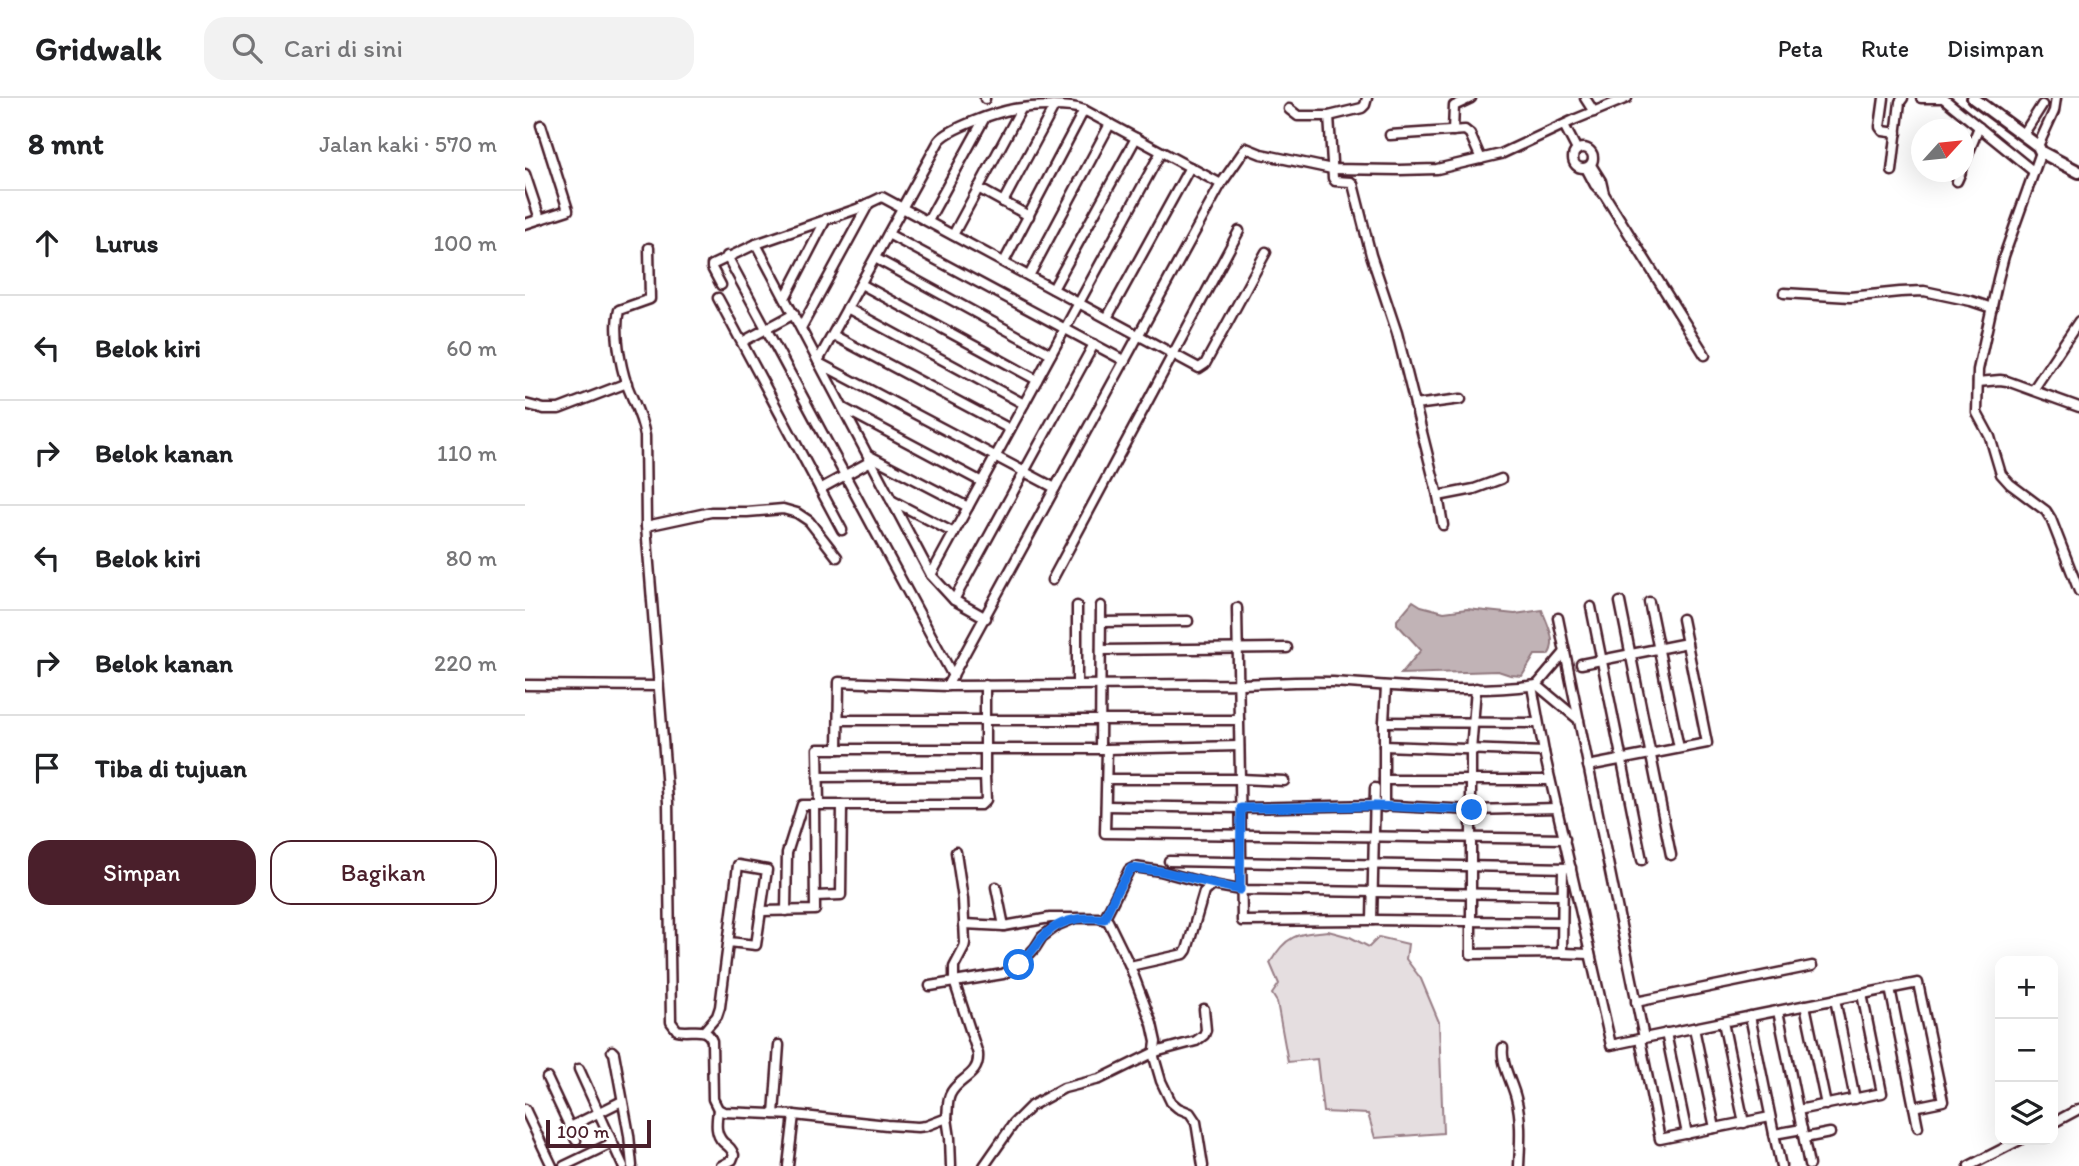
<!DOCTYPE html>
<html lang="id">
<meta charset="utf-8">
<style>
:root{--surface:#fff;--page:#f2f2f2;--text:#202124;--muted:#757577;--line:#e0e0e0;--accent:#4a1f2b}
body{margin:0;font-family:Itim,sans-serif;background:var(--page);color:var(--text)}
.controls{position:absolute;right:21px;bottom:21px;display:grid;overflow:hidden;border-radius:14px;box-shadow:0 7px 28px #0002}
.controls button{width:63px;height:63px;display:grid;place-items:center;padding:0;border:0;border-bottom:2px solid var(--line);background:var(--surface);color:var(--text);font:35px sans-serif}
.compass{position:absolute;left:1386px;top:21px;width:63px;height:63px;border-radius:50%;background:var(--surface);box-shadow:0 7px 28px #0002;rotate:63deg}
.scale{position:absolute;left:21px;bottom:18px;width:105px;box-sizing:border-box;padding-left:7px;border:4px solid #4a1f2b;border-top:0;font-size:19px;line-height:24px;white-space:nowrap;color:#4a1f2b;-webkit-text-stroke:5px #fff;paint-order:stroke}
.stop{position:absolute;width:21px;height:21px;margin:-16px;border:5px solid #1a73e8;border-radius:50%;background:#fff}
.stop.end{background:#1a73e8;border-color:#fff;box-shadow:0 2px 7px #0008}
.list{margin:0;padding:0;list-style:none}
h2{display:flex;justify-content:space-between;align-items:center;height:91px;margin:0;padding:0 28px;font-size:30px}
h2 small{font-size:23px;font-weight:400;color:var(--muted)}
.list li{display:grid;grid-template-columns:46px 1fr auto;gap:21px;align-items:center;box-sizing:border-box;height:105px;padding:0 28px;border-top:2px solid var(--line)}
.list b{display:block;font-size:26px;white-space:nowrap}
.list em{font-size:23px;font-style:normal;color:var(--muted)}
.actions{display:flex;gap:14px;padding:21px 28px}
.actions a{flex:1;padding:16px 0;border:2px solid var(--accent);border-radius:21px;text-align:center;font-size:24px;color:var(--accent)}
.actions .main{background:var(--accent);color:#fff}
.icon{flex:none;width:38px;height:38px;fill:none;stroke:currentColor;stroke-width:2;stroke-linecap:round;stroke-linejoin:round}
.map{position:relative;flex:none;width:1554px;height:1068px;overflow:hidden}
header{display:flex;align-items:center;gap:42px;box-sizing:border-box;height:98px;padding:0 35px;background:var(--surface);border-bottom:2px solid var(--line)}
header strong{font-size:33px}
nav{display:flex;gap:38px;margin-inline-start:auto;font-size:24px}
.search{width:490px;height:63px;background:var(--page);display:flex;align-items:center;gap:18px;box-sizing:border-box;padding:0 24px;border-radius:21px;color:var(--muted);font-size:26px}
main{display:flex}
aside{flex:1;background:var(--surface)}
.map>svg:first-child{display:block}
</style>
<header>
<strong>Gridwalk</strong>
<div class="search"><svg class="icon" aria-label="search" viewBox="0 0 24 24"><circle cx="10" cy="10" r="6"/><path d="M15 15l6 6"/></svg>Cari di sini</div>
<nav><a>Peta</a><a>Rute</a><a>Disimpan</a></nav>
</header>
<main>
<aside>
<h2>8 mnt<small>Jalan kaki · 570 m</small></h2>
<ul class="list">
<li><svg class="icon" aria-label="ahead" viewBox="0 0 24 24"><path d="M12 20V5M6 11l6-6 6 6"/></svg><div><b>Lurus</b></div><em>100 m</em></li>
<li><svg class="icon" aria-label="left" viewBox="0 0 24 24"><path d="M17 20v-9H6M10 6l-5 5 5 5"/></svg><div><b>Belok kiri</b></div><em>60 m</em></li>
<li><svg class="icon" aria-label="right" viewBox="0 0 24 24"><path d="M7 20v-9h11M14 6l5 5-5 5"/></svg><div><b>Belok kanan</b></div><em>110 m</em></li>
<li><svg class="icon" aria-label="left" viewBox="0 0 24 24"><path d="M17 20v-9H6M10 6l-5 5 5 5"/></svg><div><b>Belok kiri</b></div><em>80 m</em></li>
<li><svg class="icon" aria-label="right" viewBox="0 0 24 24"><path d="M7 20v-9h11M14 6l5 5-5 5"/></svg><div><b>Belok kanan</b></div><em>220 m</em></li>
<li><svg class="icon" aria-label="arrive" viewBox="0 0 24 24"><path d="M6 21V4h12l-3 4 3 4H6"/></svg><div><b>Tiba di tujuan</b></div></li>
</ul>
<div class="actions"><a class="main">Simpan</a><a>Bagikan</a></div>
</aside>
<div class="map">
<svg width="1554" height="1068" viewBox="0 0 1554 1068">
<rect width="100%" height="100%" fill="#fff"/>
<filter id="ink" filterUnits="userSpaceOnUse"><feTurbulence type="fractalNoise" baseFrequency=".0143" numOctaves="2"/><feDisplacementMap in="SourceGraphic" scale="14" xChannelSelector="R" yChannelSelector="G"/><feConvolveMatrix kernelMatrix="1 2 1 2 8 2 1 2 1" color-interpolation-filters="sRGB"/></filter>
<g filter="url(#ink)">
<path fill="#e5dee0" stroke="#987e86" stroke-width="2" d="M803 833 825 839 844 849 854 839 883 846 881 861 896 881 914 924 918 1035 850 1040 843 1016 798 1014 792 961 763 964 752 904 747 896 754 886 745 865C761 837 771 836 803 833Z"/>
<path fill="#c1b3b6" stroke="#91787e" stroke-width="2" d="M888 503 896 508 919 514 942 511 990 516 1017 512C1022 526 1033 544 1023 557H1010L997 578 985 577 973 573 876 576 896 552 872 526V522Z"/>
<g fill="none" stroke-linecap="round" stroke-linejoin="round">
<defs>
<g id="minor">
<polyline points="460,0 460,1"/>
<polyline points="842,0 840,7 837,10 804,18 808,80 810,83 826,84 828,86 846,157 872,235 913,398 918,427"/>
<polyline points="1060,0 1069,14"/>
<polyline points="1359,0 1355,29 1358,33 1372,35"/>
<polyline points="1396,0 1415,0"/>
<polyline points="1418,0 1508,73"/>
<polyline points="764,11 773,18 804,18"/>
<polyline points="1039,27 1052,52"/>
<polyline points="928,33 929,8 946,0"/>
<polyline points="865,37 940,32 945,36 956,61"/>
<polyline points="1498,37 1517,7"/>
<polyline points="1513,48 1529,13 1531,0"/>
<circle cx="1058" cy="60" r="10"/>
<polyline points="1516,54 1479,158 1473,181 1453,272 1452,315 1465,339 1476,376 1485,386 1521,413 1526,421 1554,493"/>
<polyline points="1066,67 1076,83 1079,96"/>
<polyline points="1438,68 1454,29"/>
<polyline points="1061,70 1070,87 1079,96 1180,257"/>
<polyline points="1367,73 1375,4 1378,0"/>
<polyline points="0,76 15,121"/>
<polyline points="1432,83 1436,74"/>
<polyline points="453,90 504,118"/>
<polyline points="478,104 529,9"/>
<polyline points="403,123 459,21"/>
<polyline points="0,126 43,112 16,27"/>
<polyline points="363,136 600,263"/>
<polyline points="428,137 496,11"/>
<polyline points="231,146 406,477 429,502 461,520"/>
<path d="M124 150 125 201 94 212C89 232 95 267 102 287 109 305 117 319 120 338L121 428 143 704 146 924 152 932C165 936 181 926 187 943L188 1001 193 1011 199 1014 269 1017 362 1027 393 1029 401 1028 422 1020C423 1013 422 1004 425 997 432 980 455 979 453 956L429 883V869L439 850 440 845 438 801 431 754"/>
<polyline points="202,158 428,578"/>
<polyline points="350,160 526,256"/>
<polyline points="479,164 559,12"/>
<polyline points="504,178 585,26"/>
<polyline points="336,186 512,282"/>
<polyline points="196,187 187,170 187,167 231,146 332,111 357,99 674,270 680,266 741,154"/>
<polyline points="528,191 611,40"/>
<polyline points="1259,195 1325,199 1375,194 1399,193 1446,203 1467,210"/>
<polyline points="193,200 317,432"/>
<polyline points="260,200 301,121"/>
<polyline points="322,210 499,306"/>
<polyline points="582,220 665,69"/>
<polyline points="276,230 344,105"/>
<polyline points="308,237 485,331"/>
<polyline points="217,244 269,216"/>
<path d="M293 263 414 43C424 30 472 14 489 11 507 8 543 6 559 12L696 86"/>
<polyline points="294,265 530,390"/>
<polyline points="1453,284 1475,282 1482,283 1554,309"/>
<polyline points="1508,292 1554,223"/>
<polyline points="0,306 19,311 34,311 102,285"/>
<polyline points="890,307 936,301"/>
<polyline points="318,310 457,384"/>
<polyline points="343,357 443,409"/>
<polyline points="295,391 346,363"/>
<polyline points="913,398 949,391 976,381"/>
<polyline points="366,402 429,435"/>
<polyline points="121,428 186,414 222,414 258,411 272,415 284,423 312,459"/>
<polyline points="406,477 636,54"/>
<polyline points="527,482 714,133"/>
<polyline points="429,502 569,246"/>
<polyline points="1095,504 1146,757"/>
<polyline points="1124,504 1154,650"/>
<polyline points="552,508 552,587"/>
<polyline points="1066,509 1117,762"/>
<path d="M1033 520 1119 940C1210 921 1302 903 1393 885L1418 1003 1389 1009 1365 890"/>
<polyline points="576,524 663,523"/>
<polyline points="576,552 762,550"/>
<polyline points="1040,554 1012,587 1054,622"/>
<polyline points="1056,566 1162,545"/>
<polyline points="0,587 133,588"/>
<polyline points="422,588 696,86 721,50 736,56 807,71 874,72 912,71 976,56 1051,21 1102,0"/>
<polyline points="1007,588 1019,654 1086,947 1119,940"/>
<polyline points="951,590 946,653 946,856 1037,855 1038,770"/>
<polyline points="314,622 714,622"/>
<polyline points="859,624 1013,625"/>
<polyline points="859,648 1019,654"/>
<path d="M313 651 314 584 422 588 679 586C722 588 765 582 808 584 875 588 945 596 1012 587"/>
<polyline points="575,651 576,508"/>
<polyline points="582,651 580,735 1040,741"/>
<polyline points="1063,668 1182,645 1157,521"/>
<polyline points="293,679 460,678"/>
<polyline points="582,681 715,681 712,510"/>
<polyline points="859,682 1025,682"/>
<polyline points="759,683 715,681 717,823 847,822 850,690"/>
<polyline points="294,707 293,651 582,651 714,648"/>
<polyline points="581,708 716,710 850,707 947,712 1032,710"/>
<polyline points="859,709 859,624 861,589"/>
<polyline points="644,763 1046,770"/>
<polyline points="471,789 479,828"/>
<polyline points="290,798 316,797 317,707"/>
<polyline points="236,813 290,812 289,707"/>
<polyline points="261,813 262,755 277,707 456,707 461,702 460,678 460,587"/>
<polyline points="579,821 604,772 610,769 635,773 687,787"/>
<polyline points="847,822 1036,824"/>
<polyline points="439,826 479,828 525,820 547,820"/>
<polyline points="1037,855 1065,856"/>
<polyline points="605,868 659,856 662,852 679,794 687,787 715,792 1036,797"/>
<polyline points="405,888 478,876 494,867 510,850 517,839 533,827 550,820 574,820 583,823 605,868 627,926 631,944 629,959 636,983 646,1004 653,1010 665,1015 671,1024 678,1068"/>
<polyline points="1310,901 1330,1001"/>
<polyline points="1111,904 1287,868"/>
<polyline points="1280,907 1301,1007"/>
<polyline points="1253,913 1273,1012 1357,995 1337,896"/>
<polyline points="1225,918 1249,1036 1277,1031"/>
<polyline points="1198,924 1219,1025"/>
<polyline points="1169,930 1190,1030"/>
<polyline points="179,933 192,918 195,909 213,767 242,772 231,847 204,844"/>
<polyline points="1141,935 1162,1036"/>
<polyline points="1115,941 1135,1041 1245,1019"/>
<path d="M978 950C976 966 987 984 991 1000 997 1022 995 1046 994 1068"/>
<polyline points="87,953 89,955 104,1037 107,1068"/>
<polyline points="54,971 98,1068"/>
<polyline points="22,980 51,1042"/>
<polyline points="1389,1009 1393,1029"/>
<polyline points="0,1011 27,1068"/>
<path d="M193 1011C192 1022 189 1035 198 1044 204 1049 206 1050 209 1057L207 1062 196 1068"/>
<polyline points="1273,1012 1284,1067"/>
<polyline points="249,1016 254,947"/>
<polyline points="422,1020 425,1040 426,1068"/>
<polyline points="1528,1025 1554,1011"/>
<polyline points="45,1029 97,1003"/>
<polyline points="1249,1036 1256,1068"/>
<polyline points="1279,1040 1305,1035"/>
<polyline points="39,1068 87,1045"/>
<polyline points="263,1068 269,1017"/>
<polyline points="459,1068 489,1025 506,1008 539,990 575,981 630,954 671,943 679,937 681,932 679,911"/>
<polyline points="1444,1068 1495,1042"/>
</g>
<polyline id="tertiary" points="1448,0 1513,48 1516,54 1554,74"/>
</defs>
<use href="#minor" stroke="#4a1f2b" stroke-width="13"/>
<use href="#tertiary" stroke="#4a1f2b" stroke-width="16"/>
<use href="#minor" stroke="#fff" stroke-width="8"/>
<use href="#tertiary" stroke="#fff" stroke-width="10"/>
</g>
</g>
<g fill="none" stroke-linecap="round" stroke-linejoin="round" filter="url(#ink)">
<path stroke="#1a73e8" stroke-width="9" d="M494 867C503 859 509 850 516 841 532 822 556 818 579 821L591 795 606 770 635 773 715 792 716 710 850 708 947 712"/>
</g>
</svg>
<div class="controls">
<button>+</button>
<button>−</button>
<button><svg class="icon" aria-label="layers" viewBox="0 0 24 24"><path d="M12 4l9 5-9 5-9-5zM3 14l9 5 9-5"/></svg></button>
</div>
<svg class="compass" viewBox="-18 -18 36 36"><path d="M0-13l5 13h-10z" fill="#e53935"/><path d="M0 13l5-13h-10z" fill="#757577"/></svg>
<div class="scale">100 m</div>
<div class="stop" style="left:494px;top:867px"></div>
<div class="stop end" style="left:947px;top:712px"></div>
</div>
</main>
